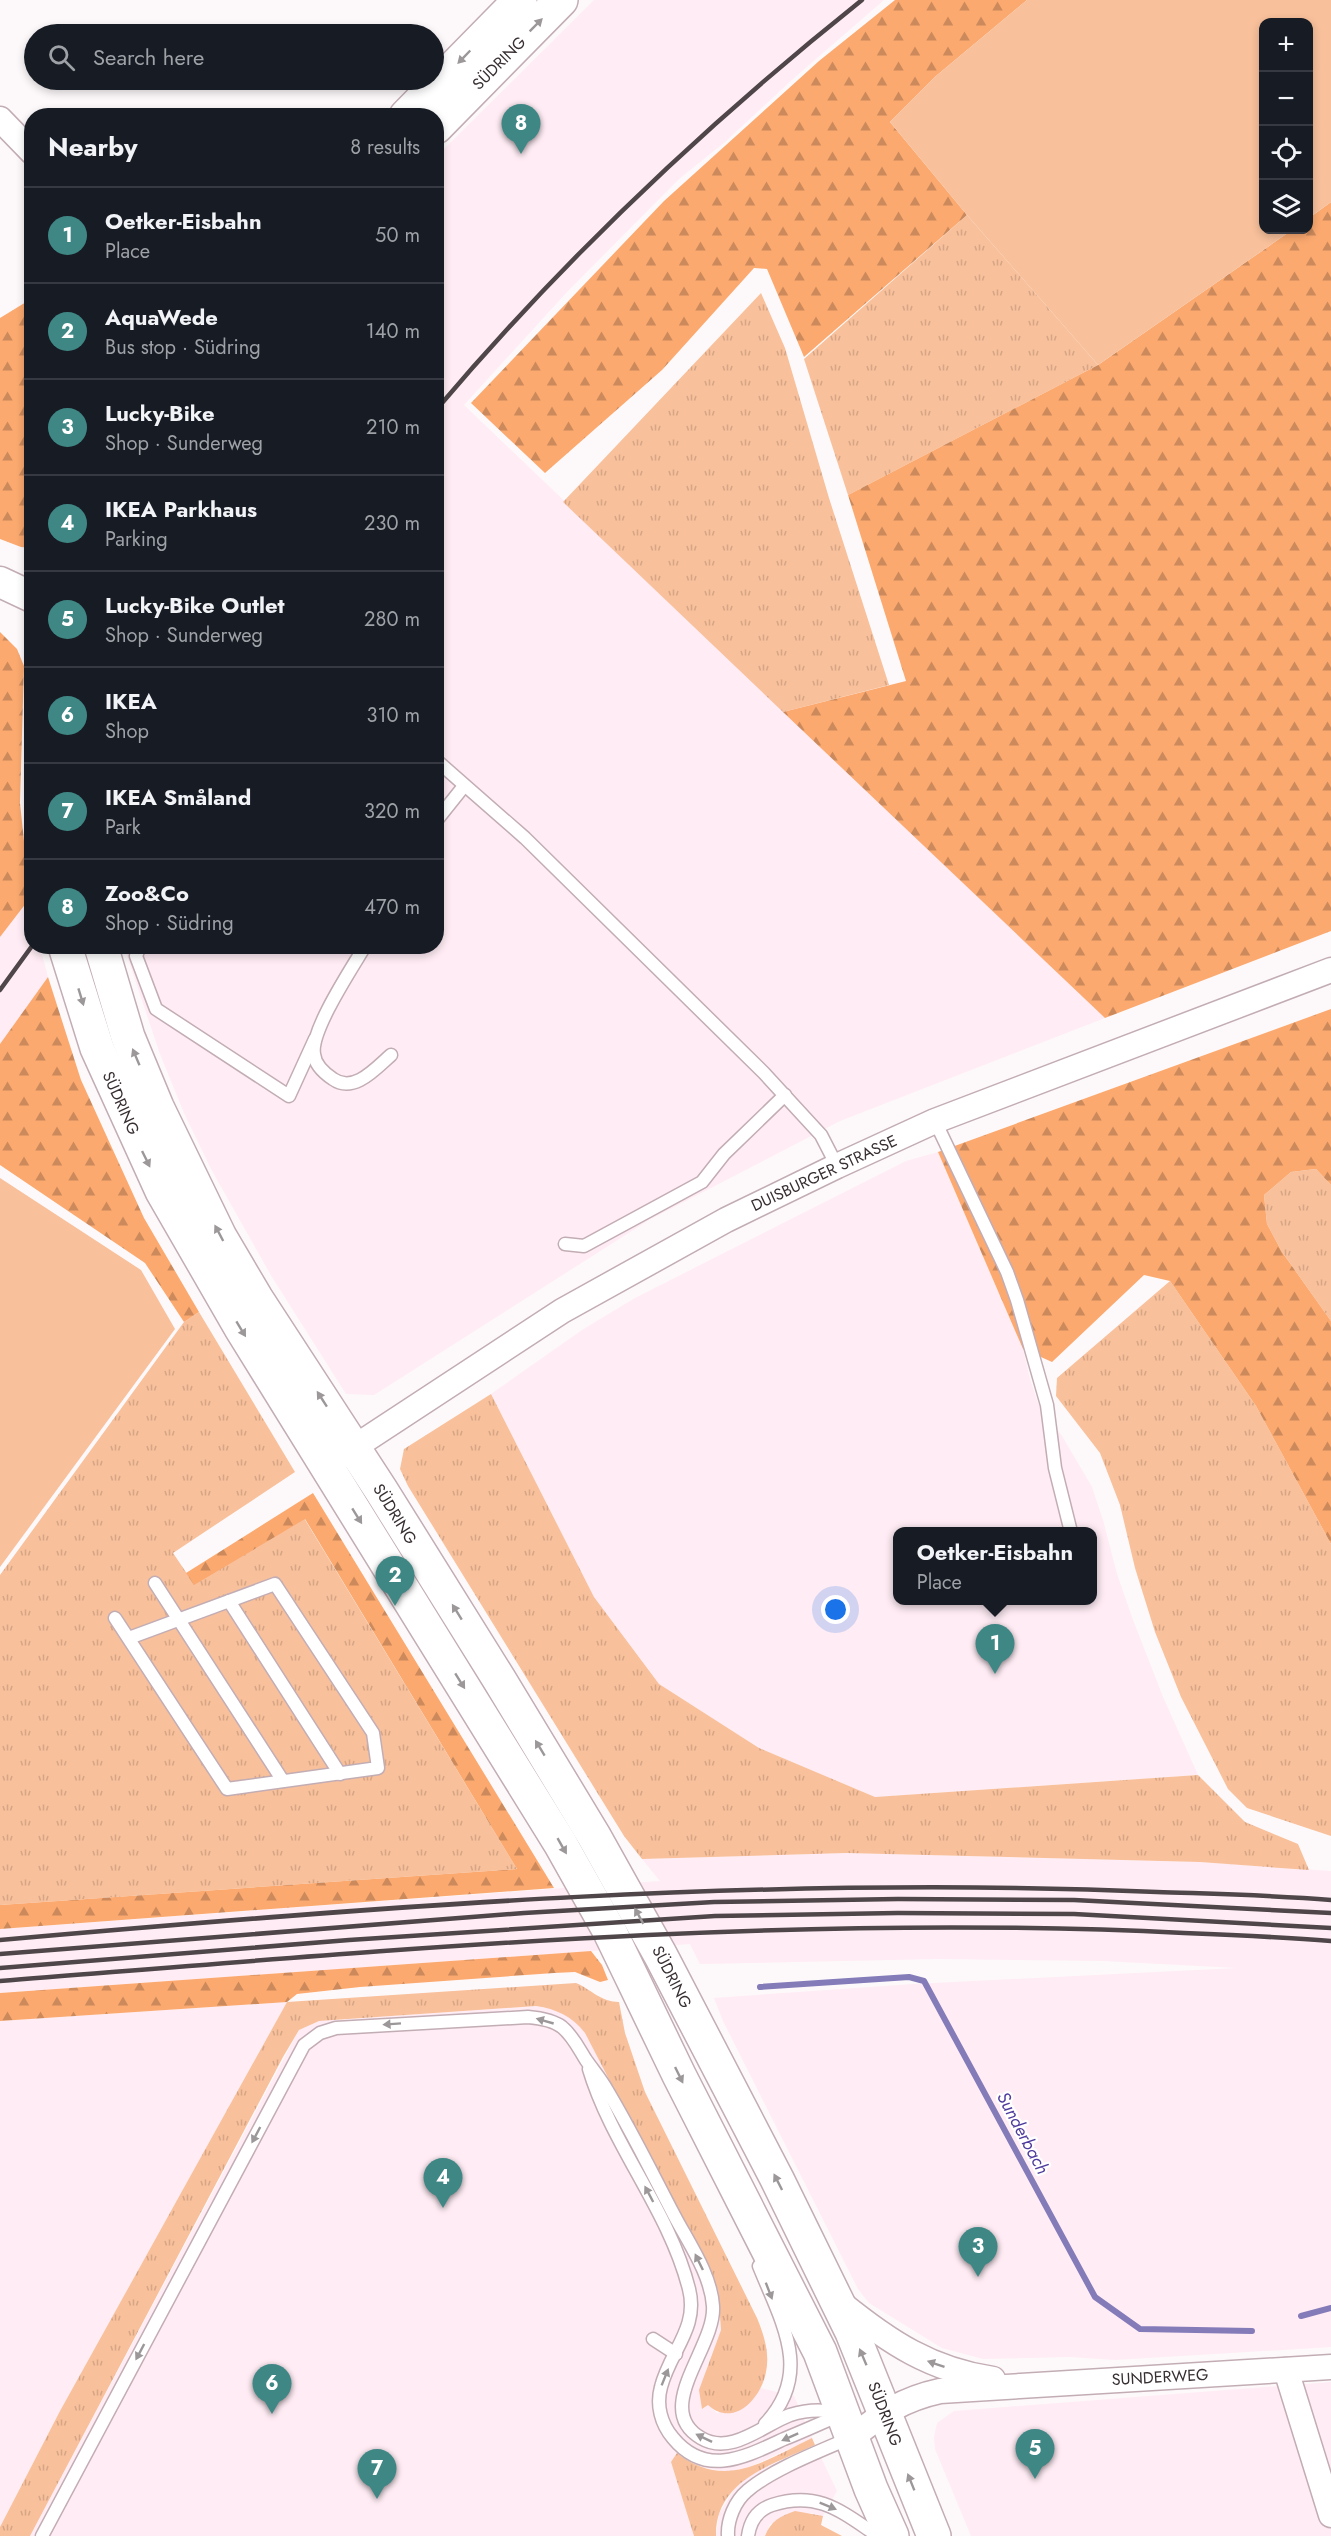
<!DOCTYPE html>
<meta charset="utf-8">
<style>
:root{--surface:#171b24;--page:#242831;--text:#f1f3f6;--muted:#9ea1a6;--line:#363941;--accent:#3f8785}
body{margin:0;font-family:Jost,sans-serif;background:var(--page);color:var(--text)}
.controls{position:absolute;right:18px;top:18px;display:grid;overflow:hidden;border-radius:12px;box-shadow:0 3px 9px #0003}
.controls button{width:54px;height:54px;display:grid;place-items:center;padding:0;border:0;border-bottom:2px solid var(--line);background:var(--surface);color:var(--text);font:30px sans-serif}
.you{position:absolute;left:836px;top:1610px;width:21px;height:21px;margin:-15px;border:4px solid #fff;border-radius:50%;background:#1a73e8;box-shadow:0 0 0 9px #1a73e833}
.badge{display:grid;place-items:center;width:39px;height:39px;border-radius:50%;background:var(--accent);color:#fff;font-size:20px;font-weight:700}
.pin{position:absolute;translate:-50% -50px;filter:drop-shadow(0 2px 3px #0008)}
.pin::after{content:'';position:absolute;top:32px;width:21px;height:18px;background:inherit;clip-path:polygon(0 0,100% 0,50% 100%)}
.popup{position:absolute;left:893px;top:1527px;width:204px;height:78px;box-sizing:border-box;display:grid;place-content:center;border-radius:12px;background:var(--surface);filter:drop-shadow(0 2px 4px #0005);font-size:20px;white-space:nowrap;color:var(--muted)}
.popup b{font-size:22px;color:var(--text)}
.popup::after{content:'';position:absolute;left:50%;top:100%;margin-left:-12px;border:12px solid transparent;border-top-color:var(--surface)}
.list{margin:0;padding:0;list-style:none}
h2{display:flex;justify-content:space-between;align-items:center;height:78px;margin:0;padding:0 24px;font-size:26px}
h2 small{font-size:20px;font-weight:400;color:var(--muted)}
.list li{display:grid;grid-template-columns:39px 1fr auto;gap:18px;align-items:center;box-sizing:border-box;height:96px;padding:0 24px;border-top:2px solid var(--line)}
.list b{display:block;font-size:22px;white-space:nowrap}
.list p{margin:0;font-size:20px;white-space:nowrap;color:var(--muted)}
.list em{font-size:20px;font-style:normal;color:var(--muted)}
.icon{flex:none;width:33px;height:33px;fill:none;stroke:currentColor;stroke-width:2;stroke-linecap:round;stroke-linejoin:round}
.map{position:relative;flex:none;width:1331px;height:2536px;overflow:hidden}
.search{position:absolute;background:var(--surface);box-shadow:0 3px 9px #0003;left:24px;top:24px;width:420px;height:66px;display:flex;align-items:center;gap:15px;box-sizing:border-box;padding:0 21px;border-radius:33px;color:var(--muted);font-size:22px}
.panel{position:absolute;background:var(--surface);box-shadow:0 3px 9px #0003;left:24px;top:108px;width:420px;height:846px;border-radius:24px}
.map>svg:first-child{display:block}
</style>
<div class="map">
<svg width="1331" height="2536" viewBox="0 0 1331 2536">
<defs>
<pattern id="grass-tufts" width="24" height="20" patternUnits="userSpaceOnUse" patternTransform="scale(1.5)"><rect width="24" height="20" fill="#f8c09b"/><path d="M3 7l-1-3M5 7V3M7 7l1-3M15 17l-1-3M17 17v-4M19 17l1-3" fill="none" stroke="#d5a586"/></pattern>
<pattern id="forest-firs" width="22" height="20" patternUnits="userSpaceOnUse" patternTransform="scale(1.5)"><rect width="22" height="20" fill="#fba96f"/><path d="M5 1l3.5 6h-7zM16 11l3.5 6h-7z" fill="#cc8a5c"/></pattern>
</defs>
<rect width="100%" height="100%" fill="#fdf9fa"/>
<g fill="#ffecf4" fill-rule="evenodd">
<polygon points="594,0 884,0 794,78 725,142 679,179 567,292 464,405 1105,1018 840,1121 649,1220 374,1395 346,1394 272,1277 211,1169 184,1113 160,1054 124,947 436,946 437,156"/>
<polygon points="30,898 32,946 40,947 48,977 0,1044 0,937"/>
<path d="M938 1152 1023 1349 1030 1379 1038 1403 1062 1436 1092 1487 1103 1520 1117 1574 1133 1620 1163 1697 1198 1775 875 1797 759 1748 659 1684 594 1597 491 1394 582 1330 635 1298 906 1161ZM898 1532H1092V1600H898Z"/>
<polygon points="846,1853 1200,1862 1331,1871 1331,2347 1115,2360 1071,2357 983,2359 942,2348 869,2303 858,2289 723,2021 714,1998 913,1984 1237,1968 1103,1961 938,1959 700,1964 690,1944 0,1993 0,1929 660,1881 642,1859"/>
<polygon points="287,2002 60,2411 0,2527 0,2021"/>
<polygon points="536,2006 552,2009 565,2014 578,2024 585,2033 718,2290 721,2330 706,2369 703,2409 708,2405 717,2413 750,2402 760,2388 794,2396 812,2438 750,2467 728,2472 702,2468 678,2454 671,2462 694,2536 30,2536 299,2030 319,2021"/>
<polygon points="1331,2382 1331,2536 971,2536 935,2449 934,2437 937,2423 954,2411"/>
<polygon points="815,2445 837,2491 823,2516 810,2513 770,2524 765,2536 716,2536 719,2514 735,2488 753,2473"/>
</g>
<g fill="url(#grass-tufts)">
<polygon points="967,215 1098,365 848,495 804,359"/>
<polygon points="761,293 785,348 829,498 889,685 783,712 563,502"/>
<polygon points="1316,1169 1331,1185 1331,1321 1282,1252 1267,1224 1264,1195 1291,1172"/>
<polygon points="1170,1281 1256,1406 1331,1544 1331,1836 1247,1808 1228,1789 1181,1697 1155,1632 1135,1568 1120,1505 1100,1453 1056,1396 1057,1378"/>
<polygon points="199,1312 295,1472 173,1553 194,1584 304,1518 517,1869 0,1905 0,1575 184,1322"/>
<polygon points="491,1394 594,1597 659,1684 759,1748 875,1797 1198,1775 1245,1822 1298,1844 1309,1870 1200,1862 846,1853 642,1859 624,1836 408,1486 400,1469 404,1449"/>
<path d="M576 1983C592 1990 601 2002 619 2002L625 2033 645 2092 757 2318C764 2335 770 2353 766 2372 761 2399 733 2428 708 2405L702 2409 699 2390 721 2330 718 2290 585 2033C572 2016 556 2009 536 2006L319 2021 299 2030 283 2057 30 2536H0V2527L60 2411 287 2002Z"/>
<path d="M812 2438 815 2445C774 2464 715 2480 716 2536H694L671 2462 677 2453C725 2491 766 2460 812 2438Z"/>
<path d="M795 2511 823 2516 821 2525 842 2536H765C771 2521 780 2516 795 2511Z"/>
</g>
<g fill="url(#forest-firs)">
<polygon points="895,0 1027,0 936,76 890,122 967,215 804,357 767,269 754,268 662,370 545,473 471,403 664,201 819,61"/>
<polygon points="1331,202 1331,931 1105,1018 783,712 906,681 848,495 1098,365 1292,230 1308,230 1309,218"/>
<polygon points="31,299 32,548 31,548 21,547 0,539 0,318"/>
<polygon points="0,632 17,649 24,666 20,803 30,898 0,937"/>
<polygon points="48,977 81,1080 144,1218 199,1312 184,1322 145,1263 0,1165 0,1044"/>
<polygon points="1331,1009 1331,1185 1316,1169 1291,1172 1264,1195 1267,1224 1282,1252 1331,1321 1331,1544 1256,1406 1170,1281 1144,1275 1052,1362 1023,1349 938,1152"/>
<polygon points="313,1493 554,1888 0,1929 0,1905 517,1869 305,1519 194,1585 186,1573"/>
<polygon points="591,1951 602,1965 608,1980 600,1982 575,1972 554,1973 360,1987 297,1994 287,2002 0,2021 0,1993"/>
</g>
<g fill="#f8c09b">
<polygon points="1027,0 1331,0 1331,202 1309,218 1308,22 1264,22 1264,230 1292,230 1098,365 967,215 890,122 936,76"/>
<polygon points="0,1178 141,1270 175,1329 0,1567"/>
</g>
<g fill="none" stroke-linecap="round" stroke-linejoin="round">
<g stroke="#847bb9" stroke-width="6">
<polyline points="760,1987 909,1977 924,1981 1095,2297 1140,2329 1252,2331"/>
<polyline points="1301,2316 1331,2308"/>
</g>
<defs>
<g id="service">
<polyline points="436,760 525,838 764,1073 821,1135 837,1166"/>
<polyline points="436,821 464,786"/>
<polyline points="140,946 136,956 156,1009 289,1096 315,1039"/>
<path d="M365 946C352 968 310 1031 314 1054 315 1065 324 1073 333 1079 354 1094 376 1068 391 1055"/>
<polyline points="935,1121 1007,1272 1017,1300 1047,1405 1055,1468 1071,1532"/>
<polyline points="565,1244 584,1246 702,1182 724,1154 785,1095"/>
<polyline points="155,1583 283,1781"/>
<polyline points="229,1601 340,1774"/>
<polyline points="115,1618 227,1789 378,1768 373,1733 275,1584 129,1638"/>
<path d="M589 2069C612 2146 669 2210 689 2289 699 2328 670 2351 661 2387 656 2405 661 2424 673 2438 706 2478 745 2457 784 2439 804 2431 823 2422 843 2414"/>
<path d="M759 2266C781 2321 814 2373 765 2424"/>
<polyline points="653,2339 676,2354"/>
<path d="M42 2536 304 2045 320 2033 336 2028 528 2017C539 2018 553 2020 562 2027 573 2036 579 2049 586 2060 593 2070 601 2079 607 2090 631 2130 652 2173 674 2215 688 2242 711 2274 713 2306 716 2347 651 2409 701 2438 731 2456 763 2425 790 2415 806 2410 822 2409 839 2413"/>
<path d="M728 2536C727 2520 735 2501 747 2491 771 2470 820 2451 850 2438"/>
<path d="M748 2536C750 2522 757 2510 772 2505 818 2490 842 2512 878 2536"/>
</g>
<g id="minor">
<polyline points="0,119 32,152"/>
<polyline points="341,1456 562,1311 726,1220 837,1166 935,1121 1331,970"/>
<path d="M842 2304C889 2342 931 2370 993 2379"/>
<polyline points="1286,2370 1331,2515"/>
<path d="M853 2437C881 2414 903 2399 940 2391L1331 2367"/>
</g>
<polyline id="tertiary" points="0,582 32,597"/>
<g id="secondary">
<polyline points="406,116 520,0"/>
<polyline points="436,127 561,0"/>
<polyline points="65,946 97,1048 162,1191 241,1328 560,1843 610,1932 679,2075 820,2352 871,2489 892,2536"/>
<polyline points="101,946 128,1037 157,1107 220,1237 256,1298 381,1490 499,1679 594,1836 661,1956 777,2179 852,2332 934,2536"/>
</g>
</defs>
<use href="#service" stroke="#c3adb5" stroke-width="15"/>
<use href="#minor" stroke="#c3adb5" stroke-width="27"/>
<use href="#tertiary" stroke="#c3adb5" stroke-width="33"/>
<use href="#secondary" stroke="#c3adb5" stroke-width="36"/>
<use href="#service" stroke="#fff" stroke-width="12"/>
<use href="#minor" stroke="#fff" stroke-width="24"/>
<use href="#tertiary" stroke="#fff" stroke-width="30"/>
<use href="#secondary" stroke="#fff" stroke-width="33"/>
<g stroke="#4e4649" stroke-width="4.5">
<path d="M436 410C563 260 709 122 862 0"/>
<polyline points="0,990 32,946"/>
<path d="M0 1940C384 1906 771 1875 1157 1892 1215 1894 1273 1895 1331 1900"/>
<polyline points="0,1954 524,1913 714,1902 898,1899 1074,1900 1331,1913"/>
<polyline points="0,1968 349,1940 715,1916 898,1913 1074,1914 1331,1928"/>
<path d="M0 1981C394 1950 788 1913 1184 1933 1233 1935 1282 1937 1331 1941"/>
</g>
</g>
<defs><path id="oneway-solid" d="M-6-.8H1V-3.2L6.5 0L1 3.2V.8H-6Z" transform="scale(1.5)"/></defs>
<g fill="#9c9799">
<use href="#oneway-solid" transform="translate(536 25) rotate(-45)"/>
<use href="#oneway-solid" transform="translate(464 57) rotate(134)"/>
<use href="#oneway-solid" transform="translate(81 997) rotate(73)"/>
<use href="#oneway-solid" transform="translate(136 1057) rotate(-113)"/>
<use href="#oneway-solid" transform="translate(146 1159) rotate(64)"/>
<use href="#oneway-solid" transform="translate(219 1233) rotate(-118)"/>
<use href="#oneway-solid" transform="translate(241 1329) rotate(59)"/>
<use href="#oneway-solid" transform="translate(322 1399) rotate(-123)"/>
<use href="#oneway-solid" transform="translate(357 1516) rotate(58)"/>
<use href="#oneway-solid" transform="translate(457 1612) rotate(-122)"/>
<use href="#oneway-solid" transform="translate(460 1681) rotate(58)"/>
<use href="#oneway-solid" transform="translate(540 1748) rotate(-121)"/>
<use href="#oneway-solid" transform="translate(562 1846) rotate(60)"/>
<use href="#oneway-solid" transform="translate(639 1916) rotate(-119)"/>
<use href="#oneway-solid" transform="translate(545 2021) rotate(-164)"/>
<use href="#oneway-solid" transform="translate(392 2024) rotate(176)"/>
<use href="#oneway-solid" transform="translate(679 2075) rotate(64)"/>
<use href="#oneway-solid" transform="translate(256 2135) rotate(118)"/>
<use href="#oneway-solid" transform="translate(778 2182) rotate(-117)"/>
<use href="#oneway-solid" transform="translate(649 2194) rotate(-118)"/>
<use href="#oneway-solid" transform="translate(699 2262) rotate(-116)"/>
<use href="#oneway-solid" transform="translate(769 2291) rotate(69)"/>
<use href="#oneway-solid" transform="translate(140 2352) rotate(118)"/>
<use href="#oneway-solid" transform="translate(863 2357) rotate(-113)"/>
<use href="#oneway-solid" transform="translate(936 2364) rotate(-161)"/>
<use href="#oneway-solid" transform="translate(665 2377) rotate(-68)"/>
<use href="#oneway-solid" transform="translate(790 2437) rotate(156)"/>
<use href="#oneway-solid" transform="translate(704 2438) rotate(-154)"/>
<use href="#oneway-solid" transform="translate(911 2482) rotate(-112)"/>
<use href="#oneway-solid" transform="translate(828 2506) rotate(22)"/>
</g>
<g text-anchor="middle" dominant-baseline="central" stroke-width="4.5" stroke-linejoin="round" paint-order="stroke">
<g font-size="16" fill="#382f33" stroke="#fff">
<text transform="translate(499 63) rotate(-45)">SÜDRING</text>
<text transform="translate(121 1103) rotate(66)">SÜDRING</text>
<text transform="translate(824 1173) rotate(-25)">DUISBURGER STRASSE</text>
<text transform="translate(395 1514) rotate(58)">SÜDRING</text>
<text transform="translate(672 1977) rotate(63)">SÜDRING</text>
<text transform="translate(1160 2377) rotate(-3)">SUNDERWEG</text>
<text transform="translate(885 2414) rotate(69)">SÜDRING</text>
</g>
<g font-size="18" font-style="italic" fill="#4f3b9d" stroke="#fff">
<text transform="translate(1023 2133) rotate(62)">Sunderbach</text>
</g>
</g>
</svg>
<div class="controls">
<button>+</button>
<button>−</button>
<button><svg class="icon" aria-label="locate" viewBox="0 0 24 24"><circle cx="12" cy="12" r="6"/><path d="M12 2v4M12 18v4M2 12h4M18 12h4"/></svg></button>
<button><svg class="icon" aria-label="layers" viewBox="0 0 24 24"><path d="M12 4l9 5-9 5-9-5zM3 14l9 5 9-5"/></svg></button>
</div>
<div class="you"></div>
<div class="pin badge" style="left:995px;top:1674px">1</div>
<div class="popup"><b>Oetker-Eisbahn</b>Place</div>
<div class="pin badge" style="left:395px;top:1606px">2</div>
<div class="pin badge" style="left:978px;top:2277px">3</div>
<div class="pin badge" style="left:443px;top:2208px">4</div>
<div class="pin badge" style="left:1035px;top:2479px">5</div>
<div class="pin badge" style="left:272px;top:2414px">6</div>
<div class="pin badge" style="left:377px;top:2499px">7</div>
<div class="pin badge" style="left:521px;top:154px">8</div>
<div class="search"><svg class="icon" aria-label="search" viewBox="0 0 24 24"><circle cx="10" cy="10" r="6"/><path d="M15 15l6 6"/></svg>Search here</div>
<section class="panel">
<h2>Nearby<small>8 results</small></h2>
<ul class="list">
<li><span class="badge">1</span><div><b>Oetker-Eisbahn</b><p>Place</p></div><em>50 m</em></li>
<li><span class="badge">2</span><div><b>AquaWede</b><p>Bus stop · Südring</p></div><em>140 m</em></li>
<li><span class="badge">3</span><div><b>Lucky-Bike</b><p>Shop · Sunderweg</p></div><em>210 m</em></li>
<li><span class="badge">4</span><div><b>IKEA Parkhaus</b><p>Parking</p></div><em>230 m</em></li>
<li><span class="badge">5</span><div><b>Lucky-Bike Outlet</b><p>Shop · Sunderweg</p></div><em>280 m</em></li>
<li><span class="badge">6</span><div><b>IKEA</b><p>Shop</p></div><em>310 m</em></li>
<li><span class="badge">7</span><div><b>IKEA Småland</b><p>Park</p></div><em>320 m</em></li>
<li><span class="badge">8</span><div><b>Zoo&amp;Co</b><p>Shop · Südring</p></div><em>470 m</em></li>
</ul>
</section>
</div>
